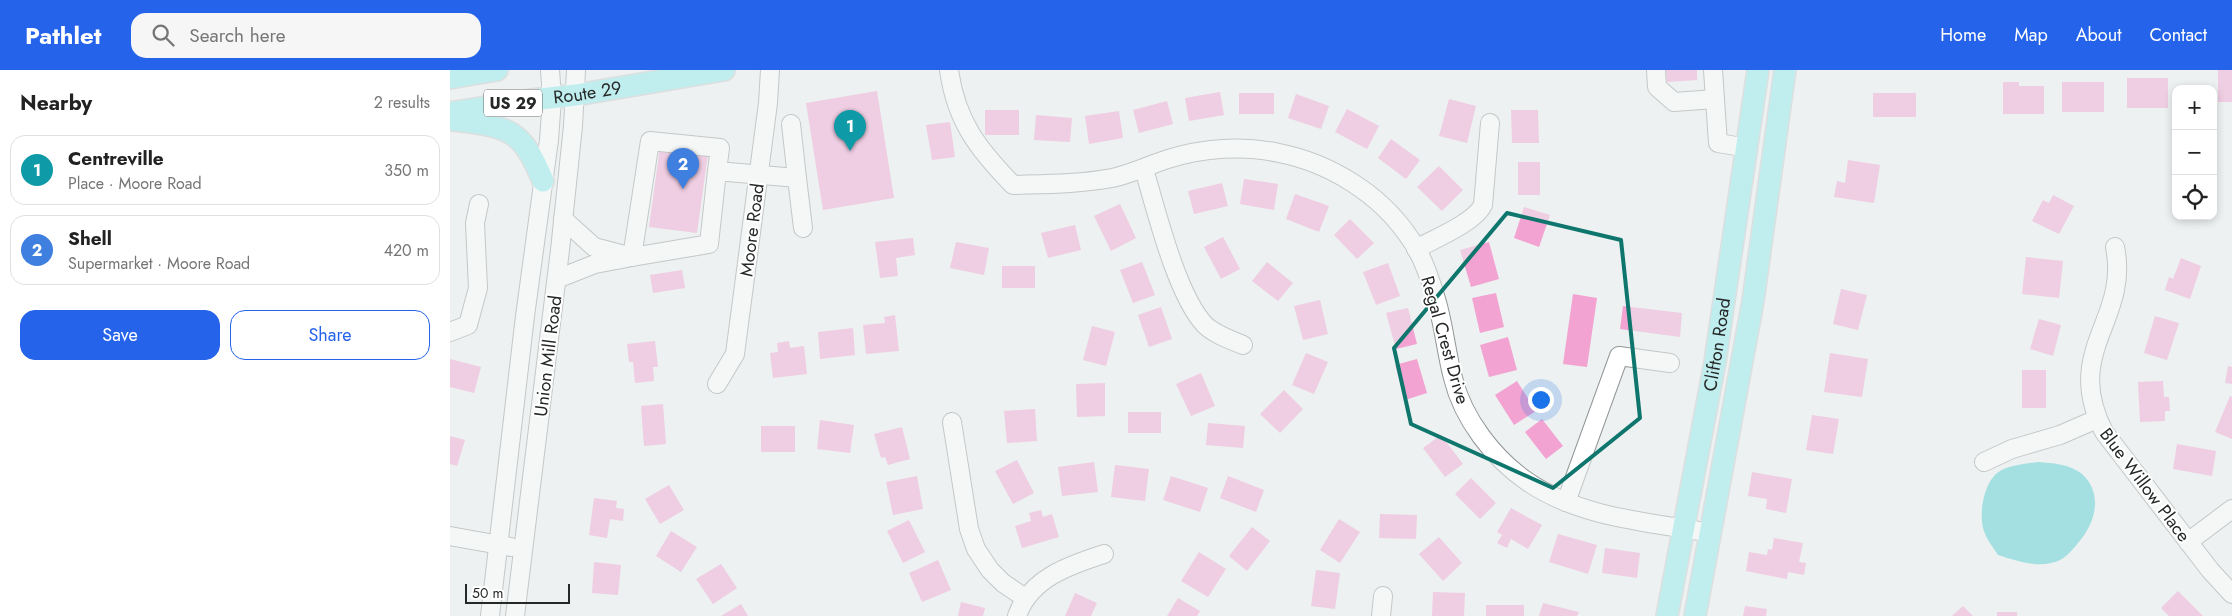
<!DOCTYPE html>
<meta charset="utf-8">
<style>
:root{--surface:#fff;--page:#f6f6f6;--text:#222;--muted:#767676;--line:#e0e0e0;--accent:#2563eb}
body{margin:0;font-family:Jost,sans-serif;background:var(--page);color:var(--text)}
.controls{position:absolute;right:15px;top:15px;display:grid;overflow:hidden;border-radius:10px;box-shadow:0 2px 8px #0003}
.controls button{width:45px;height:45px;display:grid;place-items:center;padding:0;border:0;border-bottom:1px solid var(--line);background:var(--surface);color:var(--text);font:25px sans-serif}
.scale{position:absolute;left:15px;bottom:12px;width:105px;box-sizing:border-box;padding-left:5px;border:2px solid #262828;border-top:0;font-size:14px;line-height:18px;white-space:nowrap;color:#262828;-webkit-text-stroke:4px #fff;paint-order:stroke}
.you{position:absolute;left:1090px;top:329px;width:18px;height:18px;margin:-12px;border:4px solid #fff;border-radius:50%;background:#1a73e8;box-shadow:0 0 0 8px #1a73e833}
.badge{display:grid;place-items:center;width:32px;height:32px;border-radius:50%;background:var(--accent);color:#fff;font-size:16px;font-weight:700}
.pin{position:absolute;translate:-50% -41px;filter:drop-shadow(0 1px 2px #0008)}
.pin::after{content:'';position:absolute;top:26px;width:18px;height:15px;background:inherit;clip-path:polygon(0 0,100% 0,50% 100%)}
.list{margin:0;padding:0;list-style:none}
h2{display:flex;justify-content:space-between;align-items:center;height:65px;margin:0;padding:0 20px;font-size:21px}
h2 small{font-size:16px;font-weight:400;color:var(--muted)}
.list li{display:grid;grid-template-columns:32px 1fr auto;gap:15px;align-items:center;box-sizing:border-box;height:70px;margin:0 10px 10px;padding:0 10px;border:1px solid var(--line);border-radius:15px}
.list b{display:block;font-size:19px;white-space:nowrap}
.list p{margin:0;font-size:16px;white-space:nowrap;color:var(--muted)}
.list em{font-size:16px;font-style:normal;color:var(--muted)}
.actions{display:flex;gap:10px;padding:15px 20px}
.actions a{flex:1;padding:11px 0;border:1px solid var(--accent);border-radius:15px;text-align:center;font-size:18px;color:var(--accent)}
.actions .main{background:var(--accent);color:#fff}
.icon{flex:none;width:28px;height:28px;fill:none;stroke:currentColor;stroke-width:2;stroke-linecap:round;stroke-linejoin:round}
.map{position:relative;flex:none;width:1782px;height:546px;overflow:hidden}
header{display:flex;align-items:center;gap:30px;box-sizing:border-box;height:70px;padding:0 25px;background:var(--accent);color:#fff}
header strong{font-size:24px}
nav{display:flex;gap:28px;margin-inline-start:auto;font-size:18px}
.search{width:350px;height:45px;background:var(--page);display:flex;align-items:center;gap:12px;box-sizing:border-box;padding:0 18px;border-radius:15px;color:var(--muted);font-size:19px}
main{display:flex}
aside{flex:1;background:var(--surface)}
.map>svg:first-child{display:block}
</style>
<header>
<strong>Pathlet</strong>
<div class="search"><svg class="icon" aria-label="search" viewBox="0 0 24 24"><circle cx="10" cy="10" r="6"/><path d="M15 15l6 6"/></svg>Search here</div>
<nav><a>Home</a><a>Map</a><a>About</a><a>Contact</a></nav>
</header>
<main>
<aside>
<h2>Nearby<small>2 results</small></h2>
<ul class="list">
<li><span class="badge" style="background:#0f9aa8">1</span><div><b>Centreville</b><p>Place · Moore Road</p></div><em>350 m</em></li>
<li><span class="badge" style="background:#3f7fe0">2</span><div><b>Shell</b><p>Supermarket · Moore Road</p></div><em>420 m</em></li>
</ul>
<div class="actions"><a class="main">Save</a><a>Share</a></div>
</aside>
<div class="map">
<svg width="1782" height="546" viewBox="0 0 1782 546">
<rect width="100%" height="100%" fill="#edf1f1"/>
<path fill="#4ccccf" d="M1588 392C1602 393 1620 394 1632 404 1654 424 1645 454 1628 473 1620 483 1613 491 1601 493 1584 497 1564 490 1548 485 1543 477 1537 470 1534 461 1528 445 1534 410 1550 401 1561 395 1575 394 1588 392Z"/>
<g fill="#f2a3d1">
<polygon points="1216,0 1247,0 1247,10 1217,12"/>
<rect x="1768" y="0" width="14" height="32"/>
<rect x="1677" y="8" width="41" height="30"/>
<polygon points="1553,12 1569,12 1569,16 1594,16 1594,44 1553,44"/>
<rect x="1612" y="12" width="42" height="30"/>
<polygon points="427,21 444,128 373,140 356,33"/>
<polygon points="770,22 774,45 739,51 735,28"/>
<rect x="789" y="23" width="35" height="21"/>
<rect x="1423" y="23" width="43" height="24"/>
<polygon points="846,24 879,36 871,59 838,48"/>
<polygon points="999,29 1026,36 1017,73 989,66"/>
<polygon points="717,31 723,54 689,63 683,40"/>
<polygon points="897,39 929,56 917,79 885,62"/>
<rect x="535" y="40" width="34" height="25"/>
<polygon points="1061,40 1088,40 1089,73 1062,73"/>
<polygon points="669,41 673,68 639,74 635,46"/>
<polygon points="586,45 622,48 620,72 584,70"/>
<polygon points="500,52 505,87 482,90 476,55"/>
<polygon points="941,69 970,90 956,109 928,88"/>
<polygon points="210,77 258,84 247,163 199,157"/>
<polygon points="1398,90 1430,95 1424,133 1384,127 1387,111 1395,113"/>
<rect x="1068" y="92" width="22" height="33"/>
<polygon points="989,96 1013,120 992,141 967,117"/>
<polygon points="794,109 828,114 824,140 790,134"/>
<polygon points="772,113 778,136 744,144 738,121"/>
<polygon points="845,124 879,136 869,162 836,149"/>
<polygon points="1603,125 1624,136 1609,164 1582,151 1593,130 1599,133"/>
<polygon points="670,134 686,168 661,181 644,146"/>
<polygon points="1074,137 1100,145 1089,177 1064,168"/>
<polygon points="900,149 924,173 907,189 884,165"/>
<polygon points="625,155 631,180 598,188 591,163"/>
<polygon points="773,167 790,199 771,209 754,177"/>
<polygon points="463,168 465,185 446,188 448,206 430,208 425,172"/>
<polygon points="506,172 539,178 534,205 500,198"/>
<polygon points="1039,172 1049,209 1021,217 1010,180"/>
<polygon points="1576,187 1613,191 1609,228 1572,224"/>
<polygon points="1731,188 1751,196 1740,229 1715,220 1719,207 1723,209"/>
<polygon points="692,192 705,225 683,233 670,200"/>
<polygon points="817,192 843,213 828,231 802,211"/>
<polygon points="938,193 950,226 926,235 913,202"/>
<rect x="552" y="196" width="33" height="22"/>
<polygon points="232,200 235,218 203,223 200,205"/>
<polygon points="1391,219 1417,225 1408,260 1383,254"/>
<polygon points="1046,223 1054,257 1030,263 1022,228"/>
<polygon points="1123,224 1147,228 1137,297 1113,294"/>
<polygon points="870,230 878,264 853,270 844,236"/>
<polygon points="1173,236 1232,243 1230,267 1170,259"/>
<polygon points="711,237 722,269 699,277 688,245"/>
<polygon points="958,238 967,274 946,279 936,243"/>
<polygon points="445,245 449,281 416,284 413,255 435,253 434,247"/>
<polygon points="1705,246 1729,253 1717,290 1694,283"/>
<polygon points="1589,249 1611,255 1603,286 1580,279"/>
<polygon points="642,256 665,262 656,296 633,290"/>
<polygon points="403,258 405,285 370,289 368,262"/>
<polygon points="1058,267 1067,300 1039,307 1030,275"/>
<polygon points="205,271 208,297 203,297 204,311 185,313 183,292 179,292 177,274"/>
<polygon points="339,271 340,278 354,276 357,304 323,308 320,283 328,282 327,273"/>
<polygon points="856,283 878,292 864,324 842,315"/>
<polygon points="1380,283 1418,289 1412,327 1374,322"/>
<polygon points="0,289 31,297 24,323 0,317"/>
<polygon points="967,289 977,323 955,330 945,295"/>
<polygon points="1778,296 1782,297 1782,314 1775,313"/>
<rect x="1572" y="300" width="24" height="38"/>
<polygon points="751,303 765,336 741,346 726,314"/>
<polygon points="1067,311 1086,341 1064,355 1045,325"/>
<polygon points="1713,311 1714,327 1719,327 1720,341 1715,341 1715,351 1690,352 1688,312"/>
<polygon points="655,313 655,346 627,347 626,314"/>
<polygon points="834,320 853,339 830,363 810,344"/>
<polygon points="1780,326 1782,327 1782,369 1765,362"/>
<polygon points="213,334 216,374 194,376 191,336"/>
<polygon points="585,339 587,371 557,373 554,341"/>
<rect x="678" y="342" width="33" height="21"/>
<polygon points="1362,345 1389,349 1383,384 1356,380"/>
<polygon points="1092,349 1113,376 1096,389 1075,362"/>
<polygon points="370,350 404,355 400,383 367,379"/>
<polygon points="758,353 795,356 793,378 756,375"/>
<rect x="311" y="356" width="34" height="26"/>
<polygon points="452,357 460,389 438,395 435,387 431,388 424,364"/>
<polygon points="991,365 1013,394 995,407 973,378"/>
<polygon points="0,366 15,370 7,396 0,394"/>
<polygon points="1727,374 1766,381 1762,406 1723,399"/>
<polygon points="567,390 584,423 563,434 545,401"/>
<polygon points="644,392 648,422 612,426 608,397"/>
<polygon points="665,395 699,399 695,431 661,427"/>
<polygon points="1302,402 1342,409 1336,443 1316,439 1317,429 1298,426"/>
<polygon points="467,406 473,439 443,445 436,412"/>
<polygon points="721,406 758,418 750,442 713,430"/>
<polygon points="778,406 814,420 806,442 770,428"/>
<polygon points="1021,408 1046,433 1030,449 1005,424"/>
<polygon points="219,415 234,440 210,454 195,429"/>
<polygon points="144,428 167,431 166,438 174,439 173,451 160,449 157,468 139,465"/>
<polygon points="1061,438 1092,455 1078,479 1061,469 1057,478 1047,473 1052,465 1047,462"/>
<polygon points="591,440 593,447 602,444 609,467 572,478 565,456 581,451 579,443"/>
<polygon points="930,444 967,445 966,469 929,468"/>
<polygon points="889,449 910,462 890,493 870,480"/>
<polygon points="459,450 475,482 453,493 437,461"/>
<polygon points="802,457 820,471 797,501 779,486"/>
<polygon points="221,461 247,477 231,502 206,486"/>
<polygon points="1108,464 1147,475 1138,504 1099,492"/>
<polygon points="989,467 1012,493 993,511 969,484"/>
<polygon points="1324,468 1353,473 1349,492 1356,493 1354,505 1338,502 1337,509 1296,501 1299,482 1317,485 1318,479 1322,480"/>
<polygon points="1155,478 1190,483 1187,508 1152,503"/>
<polygon points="749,482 776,499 758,527 731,511"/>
<polygon points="488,490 501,520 472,532 459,503"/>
<polygon points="144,492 171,495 168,525 142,523"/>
<polygon points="271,494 287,518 263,534 246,509"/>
<polygon points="866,500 890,503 885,539 861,536"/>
<polygon points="1728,521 1753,546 1719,546 1711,538"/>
<polygon points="983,522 1015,523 1014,546 982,546"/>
<polygon points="625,523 647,533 641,546 615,546"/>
<polygon points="728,528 750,541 747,546 717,546"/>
<polygon points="511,532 535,538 533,546 508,546"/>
<polygon points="1093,533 1129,542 1127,546 1089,546"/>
<polygon points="291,534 298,546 271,546"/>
<rect x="1036" y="535" width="38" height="11"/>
<polygon points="1295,536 1317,539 1316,546 1293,546"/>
<polygon points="1513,536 1523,546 1502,546"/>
<rect x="1547" y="542" width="20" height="4"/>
</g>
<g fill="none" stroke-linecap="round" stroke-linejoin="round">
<defs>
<g id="minor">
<path d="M499 0C506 51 528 79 563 115 596 114 629 114 662 108 681 104 699 95 718 89 753 78 793 75 829 83 880 93 930 124 959 167 972 184 980 208 986 229 994 255 996 282 1003 308 1013 349 1044 389 1078 412 1131 448 1199 452 1260 463"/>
<polyline points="1206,0 1207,17 1224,32 1265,29"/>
<polyline points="1263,0 1268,73 1298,78"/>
<polyline points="341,54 347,108"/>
<path d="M694 99C706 140 727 226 755 255 764 264 781 270 793 275"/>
<polyline points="267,101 270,78 200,71 182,187 259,174 267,101 347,108 353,158"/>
<polyline points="113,149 144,177 182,187"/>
<path d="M1665 177C1680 251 1612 280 1654 362L1760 500 1782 524"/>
<path d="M966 179C984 169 1024 153 1033 135L1040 53"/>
<polyline points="107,209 145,194 177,188"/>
<polyline points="0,262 18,255 28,218 25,153 29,134"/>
<polyline points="267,314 285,284 318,33 320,0"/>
<polyline points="502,352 519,459 526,479 540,500 553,513 575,528"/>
<polyline points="1534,392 1562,379 1610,365 1647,349"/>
<polyline points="1116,432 1169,286 1220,293"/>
<polyline points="0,466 61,477"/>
<polyline points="1738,472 1782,439"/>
<polyline points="40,546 75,246 99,70 102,28 100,0"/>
<polyline points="65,546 110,180 123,56 126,0"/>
<path d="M567 546C580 508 620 495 654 484"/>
<polyline points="931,546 933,526"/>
</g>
<g id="major">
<polyline points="0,8 47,0"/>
<path id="s1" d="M0 43 81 30 126 25 274 0"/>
<path d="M3 50C58 57 71 57 93 111"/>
<path id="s2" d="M1217 546 1265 292 1308 0"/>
<polyline points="1245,546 1303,231 1335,0"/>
</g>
</defs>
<use href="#minor" stroke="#929696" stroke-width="20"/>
<use href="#major" stroke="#cbcbcb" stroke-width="24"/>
<use href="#minor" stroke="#fff" stroke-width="18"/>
<use href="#major" stroke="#8be9eb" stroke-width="21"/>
</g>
<path d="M0 0H1782V546H0ZM1057 143 1171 170 1190 348 1103 418 961 354 944 278Z" fill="#edf1f1" fill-opacity=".55" fill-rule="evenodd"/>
<path fill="none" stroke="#0f766e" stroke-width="4" stroke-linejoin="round" d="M1057 143 1171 170 1190 348 1103 418 961 354 944 278Z"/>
<g text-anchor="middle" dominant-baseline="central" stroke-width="4" stroke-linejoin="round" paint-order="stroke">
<rect fill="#fff" stroke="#676868" stroke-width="1" x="34" y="19.5" width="58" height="27" rx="4"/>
<g font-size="16" font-weight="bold" fill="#262828">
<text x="63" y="33">US 29</text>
</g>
<g font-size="18" fill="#262828" stroke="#fff">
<text stroke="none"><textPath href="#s1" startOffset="139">Route 29</textPath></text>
<text transform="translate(302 160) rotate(-83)">Moore Road</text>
<text transform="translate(995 270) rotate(74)">Regal Crest Drive</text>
<text stroke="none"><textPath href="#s2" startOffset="276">Clifton Road</textPath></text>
<text transform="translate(98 286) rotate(-83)">Union Mill Road</text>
<text transform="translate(1695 415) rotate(53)">Blue Willow Place</text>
</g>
</g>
</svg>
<div class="controls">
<button>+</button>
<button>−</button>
<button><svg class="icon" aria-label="locate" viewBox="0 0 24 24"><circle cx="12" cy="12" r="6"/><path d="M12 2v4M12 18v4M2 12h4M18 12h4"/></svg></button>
</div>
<div class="scale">50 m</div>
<div class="you"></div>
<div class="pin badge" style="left:400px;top:81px;background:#0f9aa8">1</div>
<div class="pin badge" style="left:233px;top:119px;background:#3f7fe0">2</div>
</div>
</main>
